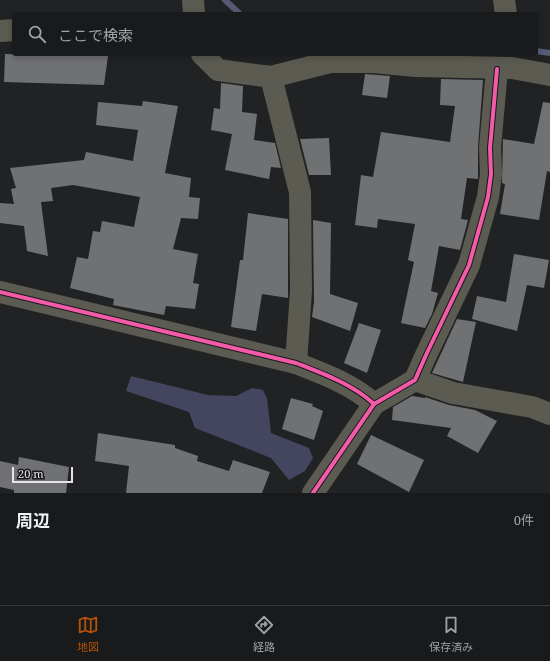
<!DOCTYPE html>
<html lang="ja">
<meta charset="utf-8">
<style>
:root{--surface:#191a1b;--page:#222324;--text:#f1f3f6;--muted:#9fa1a3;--line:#37383a;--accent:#b45309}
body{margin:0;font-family:"Noto Serif","Noto Sans JP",serif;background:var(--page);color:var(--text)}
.scale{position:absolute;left:12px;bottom:10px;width:61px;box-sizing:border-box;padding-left:4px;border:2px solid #e4e4e7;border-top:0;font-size:11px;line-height:14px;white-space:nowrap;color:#e4e4e7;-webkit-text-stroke:3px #17171c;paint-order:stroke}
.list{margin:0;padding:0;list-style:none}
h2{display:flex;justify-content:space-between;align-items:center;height:52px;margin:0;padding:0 16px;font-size:17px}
h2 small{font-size:13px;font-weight:400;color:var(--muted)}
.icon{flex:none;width:22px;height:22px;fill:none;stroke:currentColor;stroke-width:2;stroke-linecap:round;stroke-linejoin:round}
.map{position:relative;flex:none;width:550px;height:493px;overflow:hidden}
.search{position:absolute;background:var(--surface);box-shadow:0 2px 6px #0003;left:12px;right:12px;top:12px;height:44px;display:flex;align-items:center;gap:10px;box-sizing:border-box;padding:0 14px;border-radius:4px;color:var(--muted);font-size:15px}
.sheet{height:112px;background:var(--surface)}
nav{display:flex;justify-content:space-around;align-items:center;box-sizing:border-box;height:56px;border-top:1px solid var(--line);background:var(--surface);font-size:11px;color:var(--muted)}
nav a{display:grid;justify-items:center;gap:2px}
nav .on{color:var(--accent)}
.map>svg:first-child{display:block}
</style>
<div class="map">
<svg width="550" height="493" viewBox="0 0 550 493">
<rect width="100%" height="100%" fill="#212224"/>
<polygon fill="#444660" points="131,376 208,395 236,396 252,388 263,390 267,398 271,433 309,448 313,458 305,471 289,480 271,458 195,428 189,412 126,391"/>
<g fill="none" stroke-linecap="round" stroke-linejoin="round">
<g stroke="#565a75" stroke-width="6">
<polyline points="225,0 240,14"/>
<polyline points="536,51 550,53"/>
</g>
</g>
<g fill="#707173">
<polygon points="5,54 108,56 104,85 4,82"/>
<polygon points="365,74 390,76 387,98 362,95"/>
<polygon points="441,79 483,80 478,147 478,179 467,178 461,219 468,220 460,250 439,246 431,291 438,293 432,314 425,328 401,323 414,262 408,260 415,224 378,219 377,228 355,225 361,175 373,177 381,132 450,142 455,106 440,105"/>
<polygon points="221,83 243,86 242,112 257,114 254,140 275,143 281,168 271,167 269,179 225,170 232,134 211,130 214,108 220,109"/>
<polygon points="143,101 178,106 165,173 191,178 189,197 200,198 198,219 181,218 173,249 198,254 193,283 199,284 195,309 166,306 164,315 113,305 114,299 70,288 77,257 88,259 93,231 100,232 102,221 134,227 140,197 73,185 51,188 53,201 41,202 48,256 27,251 24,226 0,223 0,203 14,204 11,189 16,188 10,168 84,160 86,152 133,161 138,130 96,125 98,102 142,106"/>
<polygon points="543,102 550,103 550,172 547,171 539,220 500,214 505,184 502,183 503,139 534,144"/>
<polygon points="329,138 331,175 309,175 300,139"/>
<polygon points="248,213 288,219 288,298 262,294 256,331 231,327 240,260 243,260"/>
<polygon points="313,220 331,223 330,294 358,303 350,331 312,317 314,302"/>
<polygon points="514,254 549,260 544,288 527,285 517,331 472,319 477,296 506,302"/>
<polygon points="457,319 476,322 463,382 432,373"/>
<polygon points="359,323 381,330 367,373 344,363"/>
<polygon points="412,396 425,398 425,397 449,405 475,410 497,421 478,453 447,436 451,428 392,420 393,407"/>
<polygon points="291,398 313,404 312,406 323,411 314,440 282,429"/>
<polygon points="98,433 175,445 175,448 198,456 197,461 229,471 233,460 270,472 262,493 126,493 129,466 95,461"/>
<polygon points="371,435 424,460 409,492 357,464"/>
<polygon points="19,457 69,467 66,493 14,493 14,490 0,487 0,461 18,465"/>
</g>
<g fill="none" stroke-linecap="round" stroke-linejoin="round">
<g stroke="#5c5b51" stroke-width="22">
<polyline points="193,0 194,14"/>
<polyline points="504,0 506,14"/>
<polyline points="0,31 14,30"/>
<polyline points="202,54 218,70 271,77 330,62 373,62 416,66 512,68 550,75"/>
<polyline points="271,77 300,192 301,291 296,363"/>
<path d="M0 292 296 363C324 374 352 384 374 404"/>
<polyline points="415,380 453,393 532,407 550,414"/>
<polyline points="313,493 374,404 415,380 426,355 469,265 488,197 491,174 490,148 497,69"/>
</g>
<defs>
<g id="cycleway">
<path d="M0 292 296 363C324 374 352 384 374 404"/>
<polyline points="313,493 374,404 415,380 426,355 469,265 488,197 491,174 490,148 497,69"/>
</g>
</defs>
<use href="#cycleway" stroke="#17171c" stroke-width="6"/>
<use href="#cycleway" stroke="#f35aa7" stroke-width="4"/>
</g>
</svg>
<div class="scale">20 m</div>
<div class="search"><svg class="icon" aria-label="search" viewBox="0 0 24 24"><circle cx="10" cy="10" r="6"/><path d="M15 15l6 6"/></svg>ここで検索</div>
</div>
<section class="sheet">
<h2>周辺<small>0件</small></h2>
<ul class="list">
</ul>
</section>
<nav>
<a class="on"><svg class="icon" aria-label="map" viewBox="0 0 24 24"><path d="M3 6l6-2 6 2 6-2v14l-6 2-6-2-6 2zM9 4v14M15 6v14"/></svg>地図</a>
<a><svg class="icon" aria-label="directions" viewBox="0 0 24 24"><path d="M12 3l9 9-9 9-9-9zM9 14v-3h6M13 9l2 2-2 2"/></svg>経路</a>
<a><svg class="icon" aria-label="saved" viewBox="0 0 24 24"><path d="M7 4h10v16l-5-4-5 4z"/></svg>保存済み</a>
</nav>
